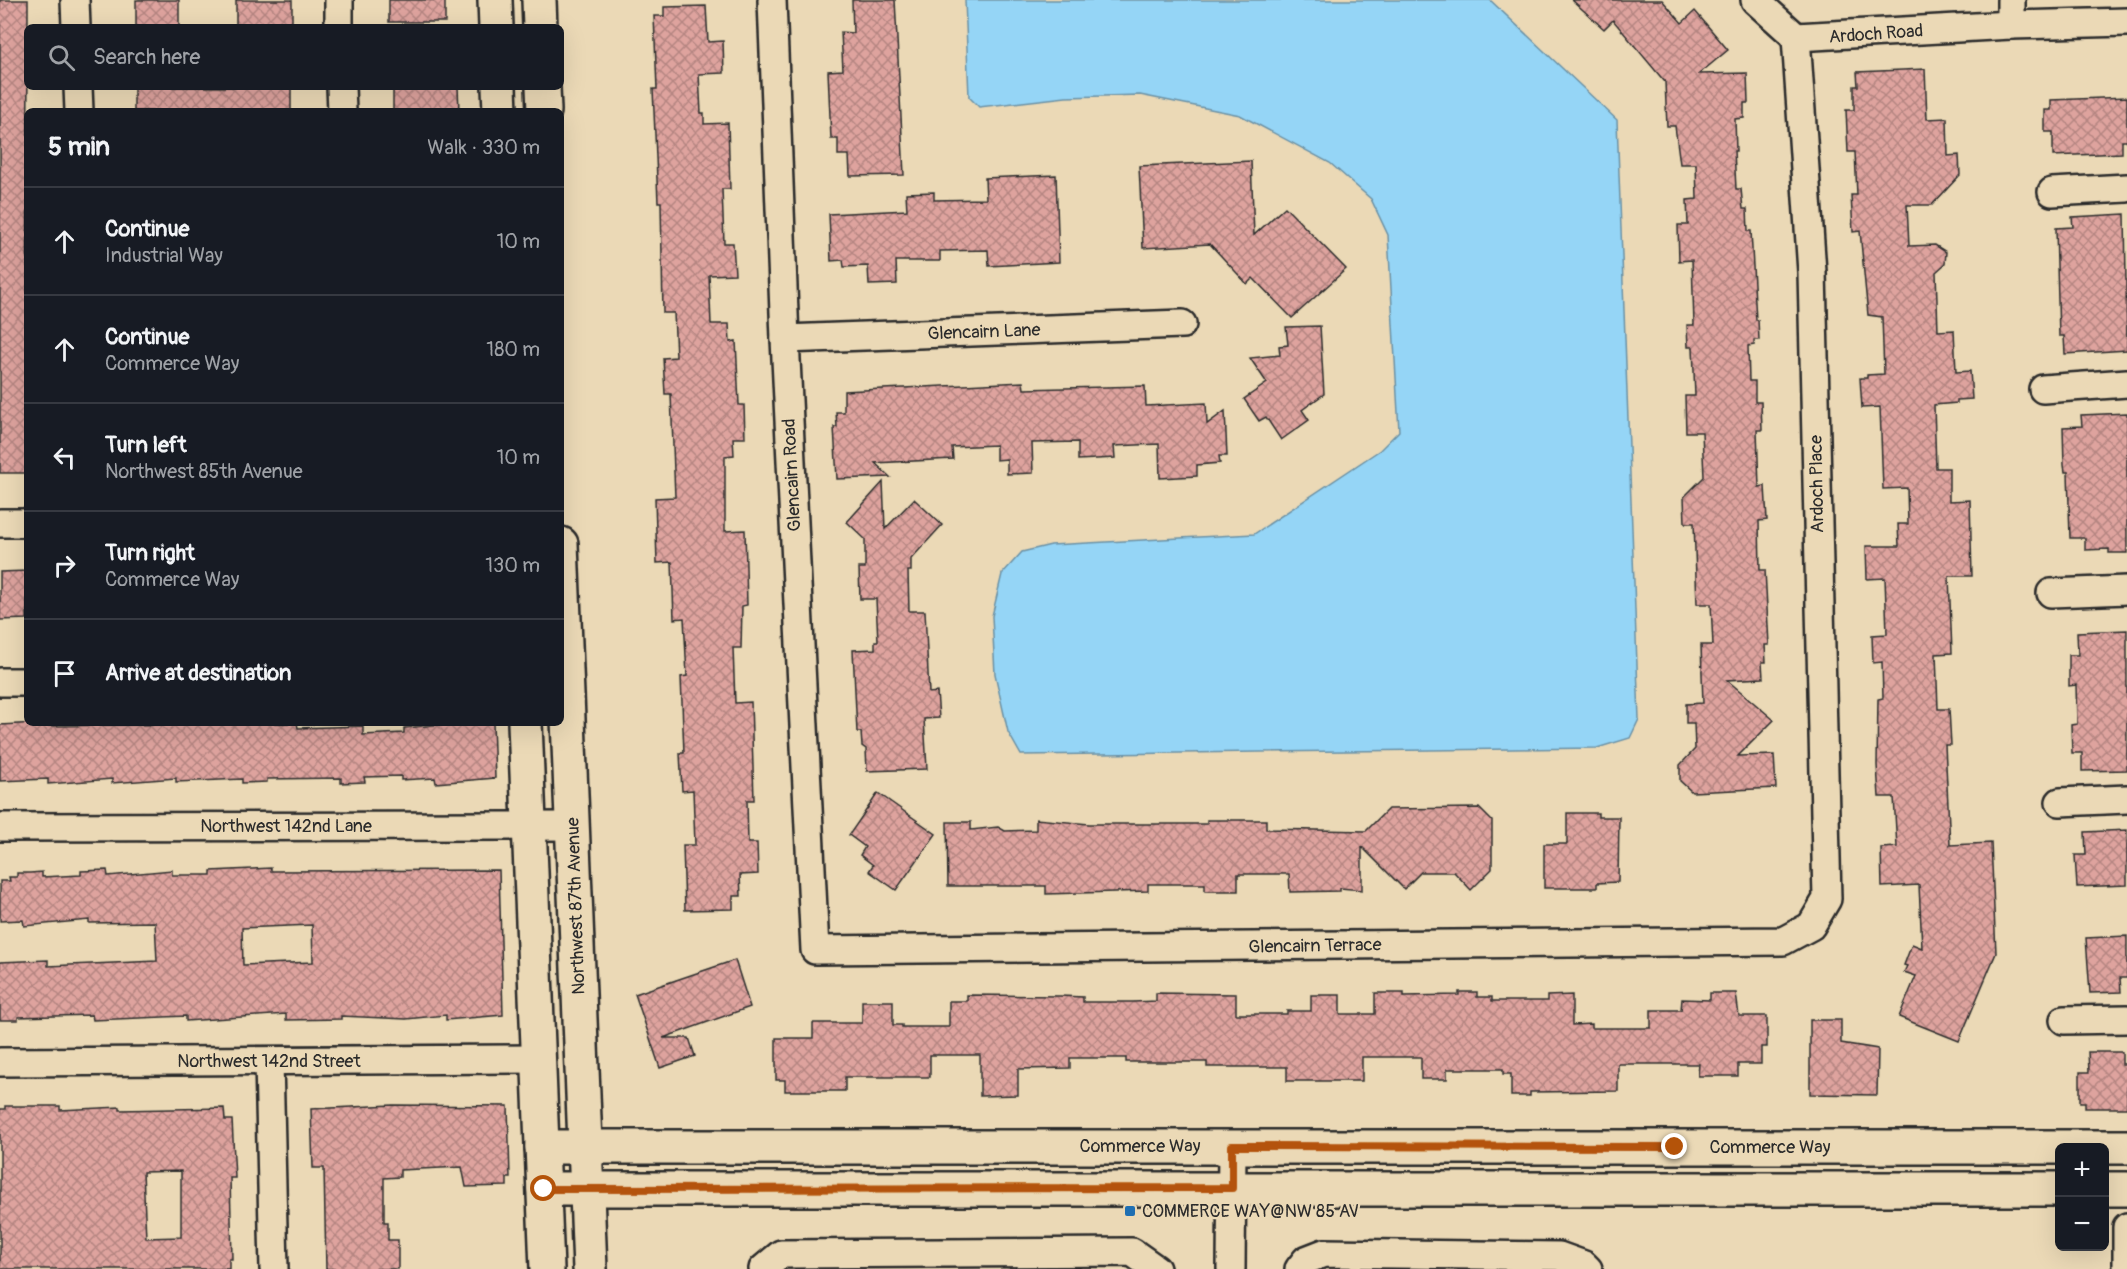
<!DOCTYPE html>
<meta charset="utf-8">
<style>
:root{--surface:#171b24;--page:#242831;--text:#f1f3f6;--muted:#9ea1a6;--line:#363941}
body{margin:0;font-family:Pangolin,sans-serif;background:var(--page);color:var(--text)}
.controls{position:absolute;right:18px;bottom:18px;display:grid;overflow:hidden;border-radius:9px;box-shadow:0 6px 24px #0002}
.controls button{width:54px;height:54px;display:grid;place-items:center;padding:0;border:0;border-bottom:2px solid var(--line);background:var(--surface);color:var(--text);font:30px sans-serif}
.stop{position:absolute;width:18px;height:18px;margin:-14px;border:4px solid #b45309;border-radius:50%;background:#fff}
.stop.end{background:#b45309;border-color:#fff;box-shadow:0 2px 6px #0008}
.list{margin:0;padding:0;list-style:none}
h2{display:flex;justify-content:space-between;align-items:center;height:78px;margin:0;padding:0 24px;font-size:26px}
h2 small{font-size:20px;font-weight:400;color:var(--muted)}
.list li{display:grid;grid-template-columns:39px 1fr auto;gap:18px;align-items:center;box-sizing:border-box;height:108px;padding:0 24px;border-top:2px solid var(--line)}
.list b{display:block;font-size:22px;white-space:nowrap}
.list p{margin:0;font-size:20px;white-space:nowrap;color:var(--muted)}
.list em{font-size:20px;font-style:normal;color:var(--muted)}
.icon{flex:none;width:33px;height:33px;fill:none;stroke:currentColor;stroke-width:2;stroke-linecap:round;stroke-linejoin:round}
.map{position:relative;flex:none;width:2127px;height:1269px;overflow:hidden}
.search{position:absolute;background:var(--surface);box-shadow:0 6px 24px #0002;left:24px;top:24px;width:540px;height:66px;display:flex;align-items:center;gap:15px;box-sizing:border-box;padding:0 21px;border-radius:9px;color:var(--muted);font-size:22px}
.panel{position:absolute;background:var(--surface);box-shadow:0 6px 24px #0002;left:24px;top:108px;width:540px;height:618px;border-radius:9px}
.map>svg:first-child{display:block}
</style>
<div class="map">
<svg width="2127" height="1269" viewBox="0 0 2127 1269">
<defs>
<pattern id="building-cross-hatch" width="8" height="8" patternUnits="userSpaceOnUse" patternTransform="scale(1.5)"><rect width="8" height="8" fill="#dea39e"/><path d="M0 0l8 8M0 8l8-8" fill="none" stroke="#b48581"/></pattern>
</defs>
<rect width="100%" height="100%" fill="#ebd9b6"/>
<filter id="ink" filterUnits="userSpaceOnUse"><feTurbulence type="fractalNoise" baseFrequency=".0167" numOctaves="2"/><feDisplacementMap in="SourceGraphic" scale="12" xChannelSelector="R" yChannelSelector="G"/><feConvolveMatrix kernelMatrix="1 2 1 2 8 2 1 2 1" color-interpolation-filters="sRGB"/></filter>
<g filter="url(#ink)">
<polygon fill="#95d5f6" stroke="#6b91a5" stroke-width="1.5" points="965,0 1490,0 1617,120 1639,719 1630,738 1597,748 1021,755 1008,732 995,674 992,616 1002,574 1022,552 1051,545 1254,534 1380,450 1399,431 1388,235 1371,199 1330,163 1240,115 1140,95 1066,97 979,107 969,97"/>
<g fill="url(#building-cross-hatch)" stroke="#2b2b2b" stroke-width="1.5" fill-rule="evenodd">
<polygon points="0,0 28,0 27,473 0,473"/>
<rect x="136" y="0" width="43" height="27"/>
<rect x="236" y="0" width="56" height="27"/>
<rect x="389" y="0" width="56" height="22"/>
<polygon points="852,0 895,0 904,175 850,176 849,155 838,155 838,139 831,139 828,71 843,70 841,32 853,33"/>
<polygon points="1572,0 1662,0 1682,23 1695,11 1728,50 1699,74 1747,73 1748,103 1744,103 1744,118 1735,119 1736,151 1734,151 1736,189 1741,189 1743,209 1747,209 1748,231 1751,231 1756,320 1758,320 1759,340 1754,340 1754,345 1748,346 1749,381 1755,381 1755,402 1761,402 1762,430 1757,430 1759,487 1765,486 1767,520 1759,521 1760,570 1765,570 1769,645 1765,645 1766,662 1762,662 1763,678 1727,680 1774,720 1738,756 1774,755 1776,788 1692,792 1680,781 1680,765 1695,749 1694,723 1686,723 1686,704 1703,703 1701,645 1713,645 1711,604 1697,604 1694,523 1685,523 1684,497 1704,477 1702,432 1686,432 1685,396 1695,396 1693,347 1688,347 1687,325 1694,325 1692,260 1679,261 1678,225 1688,225 1687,200 1697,199 1696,164 1680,164 1675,126 1667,126 1665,82 1613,20 1604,29"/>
<polygon points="706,6 708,42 723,41 724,73 699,74 701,113 704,113 704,124 728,123 730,189 722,189 724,243 733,243 735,274 709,275 711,324 729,324 730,342 736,341 739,405 744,405 745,438 733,438 734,455 725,456 725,531 745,530 747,605 742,606 741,648 733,648 735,703 751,702 754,800 747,800 748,843 757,843 758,874 740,875 741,896 733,896 733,909 685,910 683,845 695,845 693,790 682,791 680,753 684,753 681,677 687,676 684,618 674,619 672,562 657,563 655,498 675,497 671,394 665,394 663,358 676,357 674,313 663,313 661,202 658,202 653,89 657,89 654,16 664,16 664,7"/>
<polygon points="1925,69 1927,119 1947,118 1948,156 1959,155 1960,175 1932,205 1907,205 1909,246 1935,245 1946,252 1945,264 1936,272 1938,331 1954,330 1956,372 1970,371 1972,399 1957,400 1957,403 1934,405 1936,468 1949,468 1949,501 1970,500 1972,576 1949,576 1952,653 1936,654 1938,709 1949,709 1951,745 1945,745 1950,845 1991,843 1996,953 1959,1041 1899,1017 1916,976 1904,972 1907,966 1904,965 1912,944 1922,948 1919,885 1882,887 1881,848 1897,847 1894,797 1879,797 1877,765 1878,699 1883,698 1882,662 1873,663 1872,635 1887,634 1885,578 1867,579 1866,546 1899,546 1898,524 1908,524 1907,488 1883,489 1880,407 1862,408 1860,378 1867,378 1867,375 1884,374 1882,317 1868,315 1860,231 1853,232 1851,195 1857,195 1855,152 1848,152 1846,110 1854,110 1854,86 1858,86 1857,72"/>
<rect x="134" y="87" width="157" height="24"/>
<polygon points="393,87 458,87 459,111 393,111"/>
<polygon points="2127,97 2127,141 2122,141 2122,153 2053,156 2053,132 2045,132 2045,110 2051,110 2051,100"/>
<polygon points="1251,161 1254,235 1285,207 1346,269 1292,318 1253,278 1247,284 1210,244 1143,248 1139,166"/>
<polygon points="1056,175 1059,262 989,266 988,250 940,251 940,261 896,261 897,284 869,285 868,266 844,267 843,260 831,261 829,214 907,210 906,193 934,192 934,200 986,199 985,178"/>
<polygon points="2125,214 2127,350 2065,354 2064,336 2059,336 2056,228 2073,227 2072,217"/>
<polygon points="1320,326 1324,394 1302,410 1309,420 1281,440 1266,417 1259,421 1244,399 1267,383 1250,358 1280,355 1279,346 1288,345 1286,327"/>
<polygon points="1023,382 1024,389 1145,386 1146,406 1206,403 1207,424 1225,411 1227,456 1219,456 1220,463 1197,465 1197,476 1160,478 1159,444 1114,446 1115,458 1078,460 1078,442 1032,443 1033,473 1007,474 1007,459 996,460 996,445 952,447 953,459 875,463 890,477 837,479 834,427 837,427 836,412 844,412 844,391"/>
<polygon points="2127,413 2127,553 2109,553 2109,549 2085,550 2085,538 2070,538 2068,472 2065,472 2064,465 2063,427 2082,426 2081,415"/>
<polygon points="883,482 885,529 914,499 942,525 911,559 911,571 908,571 909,611 925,611 929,693 937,692 939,718 924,719 927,769 867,771 866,749 862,746 861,732 857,732 853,650 875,649 875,641 878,641 876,599 860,599 859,568 865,568 865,539 847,522"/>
<polygon points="27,571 27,619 0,620 0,572"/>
<polygon points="2127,630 2127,770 2082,771 2082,753 2072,753 2071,725 2077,724 2076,685 2069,686 2069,655 2078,655 2077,632"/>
<polygon points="38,723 38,726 297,723 298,728 363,726 363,735 404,733 404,728 433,725 493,723 495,778 436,783 435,778 401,780 401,776 364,777 365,782 341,783 341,778 267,779 267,782 242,783 242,779 176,782 176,778 112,783 112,779 48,784 48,779 0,781 0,725"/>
<polygon points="878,793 936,834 896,890 869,871 873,865 860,855 865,847 849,835"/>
<polygon points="1479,808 1492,821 1492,869 1471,890 1454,872 1421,872 1404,889 1362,847 1362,890 1340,888 1340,891 1290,892 1289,874 1238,874 1238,891 1205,891 1205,884 1148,884 1148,891 1046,894 1046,886 948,886 947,822 971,822 971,830 998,827 1005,831 1036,830 1036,819 1089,824 1207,824 1207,820 1266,820 1266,829 1366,831 1388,809"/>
<polygon points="1567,813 1598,813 1598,817 1619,817 1618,882 1597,883 1597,888 1544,888 1544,844 1567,844"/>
<polygon points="2127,830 2127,885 2077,887 2075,855 2086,855 2085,832"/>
<path d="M271 868V871L499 870 503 1015 446 1020V1015L406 1019 341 1016V1019L286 1020V1014L186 1021V1016L93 1020 92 1015 18 1017V1020H0V962L48 960V966L157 961 155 922 89 923V920L24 926 23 920 0 921V881H10L9 877H17V873H30L42 872V877L81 875V871L107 870 108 876 172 870V875H211V871ZM312 925 313 962 243 965 242 928Z"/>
<polygon points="2127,936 2127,978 2120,978 2121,992 2090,993 2086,938"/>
<polygon points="735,960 750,1007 663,1038 689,1038 695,1056 660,1068 635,994"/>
<polygon points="1459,992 1477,992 1477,997 1492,997 1492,1001 1547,1001 1547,996 1572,995 1572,1025 1592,1024 1592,1028 1651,1028 1651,1010 1681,1010 1682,999 1710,1000 1710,993 1736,993 1739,1016 1767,1016 1767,1047 1761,1047 1761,1064 1738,1064 1738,1076 1698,1076 1699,1064 1618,1064 1618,1091 1530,1092 1530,1096 1511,1096 1511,1074 1503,1074 1503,1069 1447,1069 1447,1079 1421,1079 1421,1057 1362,1057 1362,1081 1287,1081 1287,1067 1207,1067 1207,1062 1126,1062 1126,1058 1070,1058 1070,1068 1018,1069 1018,1095 980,1096 980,1055 930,1055 930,1077 845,1077 845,1091 785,1091 785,1080 776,1080 776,1038 813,1038 813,1023 862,1023 862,1001 893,1001 893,1025 902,1025 902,1027 949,1027 949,1001 967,1001 967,995 1060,996 1083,997 1083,1002 1133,1002 1156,1001 1156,993 1236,994 1236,1014 1287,1014 1287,1011 1311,1011 1311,995 1340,995 1340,1014 1375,1014 1375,993 1404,993 1404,996 1459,995"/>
<polygon points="1810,1020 1841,1020 1841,1043 1878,1049 1877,1095 1810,1094"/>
<polygon points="2088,1052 2122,1052 2122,1064 2127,1064 2127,1108 2085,1108 2085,1102 2080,1102 2080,1072 2089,1072"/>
<polygon points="393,1105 508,1106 510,1178 507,1178 507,1186 466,1187 462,1167 400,1170 400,1177 384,1178 384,1222 388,1222 388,1240 398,1240 398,1269 326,1269 324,1168 313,1168 311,1109"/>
<path d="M5 1106H60V1110L120 1107V1110L224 1108 225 1120H232L235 1178H230L232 1259H229V1269H0V1109H5ZM181 1171V1237L146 1238 143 1172Z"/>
</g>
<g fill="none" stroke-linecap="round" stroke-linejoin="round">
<defs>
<g id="minor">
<polyline points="75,0 76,27"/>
<polyline points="339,0 339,27"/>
<polyline points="772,0 785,339 815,950 1783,941 1811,926 1827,899 1812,272 1796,37"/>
<polyline points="1755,0 1796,37 2011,25 2127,22"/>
<polyline points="2011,0 2011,25"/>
<polyline points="78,87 79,111"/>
<polyline points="341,87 342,111"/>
<polyline points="2052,192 2127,188"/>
<polyline points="785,339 1182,324"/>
<polyline points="2043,389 2127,383"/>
<polyline points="0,523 27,523"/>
<polyline points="2051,593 2127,590"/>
<polyline points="0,682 27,682"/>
<polyline points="2060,802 2127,799"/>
<polyline points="0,827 573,826"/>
<polyline points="2064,1020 2127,1019"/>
<polyline points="0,1062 539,1059"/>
<polyline points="269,1062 274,1269"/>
<polyline points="763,1269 781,1254 1132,1252 1156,1269"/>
<polyline points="1231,1269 1232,1146"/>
<polyline points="1299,1269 1306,1260 1324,1253 1559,1256 1584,1265 1588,1269"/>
<polyline points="2127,1269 2127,1227"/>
</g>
<g id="tertiary">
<polyline points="542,1147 2127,1147"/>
<polyline points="544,1189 2060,1189"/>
<polyline points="2104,1189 2127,1189"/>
</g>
<g id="secondary">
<polyline points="495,0 496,27"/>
<polyline points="539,0 540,27"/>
<polyline points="499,87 500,111"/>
<polyline points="543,87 544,111"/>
<polyline points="561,544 590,1269"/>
<polyline points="525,723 547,1269"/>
</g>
</defs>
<use href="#minor" stroke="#2b2b2b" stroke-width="32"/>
<use href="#tertiary" stroke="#2b2b2b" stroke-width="38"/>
<use href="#secondary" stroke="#2b2b2b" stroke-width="38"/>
<use href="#minor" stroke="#ebd9b6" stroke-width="27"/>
<use href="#tertiary" stroke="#ebd9b6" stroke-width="33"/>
<use href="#secondary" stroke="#ebd9b6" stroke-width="33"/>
</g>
</g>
<g fill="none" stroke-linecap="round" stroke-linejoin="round" filter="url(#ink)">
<polyline stroke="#b45309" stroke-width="8" points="544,1189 1232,1188 1232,1146 1675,1147"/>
</g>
<rect fill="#1f6fb2" stroke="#ebd9b6" stroke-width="2" x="1124" y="1205" width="12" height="12" rx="3"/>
<g text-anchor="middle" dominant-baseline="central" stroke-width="4.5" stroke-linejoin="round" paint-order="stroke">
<g font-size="18" fill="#2b2b2b" stroke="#ebd9b6">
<text transform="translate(1876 34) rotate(-4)">Ardoch Road</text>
<text transform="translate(984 332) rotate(-2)">Glencairn Lane</text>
<text transform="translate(792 475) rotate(-93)">Glencairn Road</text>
<text transform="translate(1817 484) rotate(-91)">Ardoch Place</text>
<text x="286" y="826">Northwest 142nd Lane</text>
<text transform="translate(576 906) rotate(-92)">Northwest 87th Avenue</text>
<text transform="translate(1315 946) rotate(-1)">Glencairn Terrace</text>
<text x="269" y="1061">Northwest 142nd Street</text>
<text x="1140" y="1146">Commerce Way</text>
<text x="1770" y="1147">Commerce Way</text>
</g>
<g font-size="18" fill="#2b2b2b" stroke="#ebd9b6" text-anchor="start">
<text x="1142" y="1211">COMMERCE WAY@NW 85 AV</text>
</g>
</g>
</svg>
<div class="controls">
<button>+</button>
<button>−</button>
</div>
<div class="stop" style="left:544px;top:1189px"></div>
<div class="stop end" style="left:1675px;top:1147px"></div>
<div class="search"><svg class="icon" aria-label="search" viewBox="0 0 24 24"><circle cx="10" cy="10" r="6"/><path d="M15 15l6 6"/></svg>Search here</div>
<section class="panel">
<h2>5 min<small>Walk · 330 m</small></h2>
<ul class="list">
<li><svg class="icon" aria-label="ahead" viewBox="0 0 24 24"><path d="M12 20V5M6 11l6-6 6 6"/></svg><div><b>Continue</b><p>Industrial Way</p></div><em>10 m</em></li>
<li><svg class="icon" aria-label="ahead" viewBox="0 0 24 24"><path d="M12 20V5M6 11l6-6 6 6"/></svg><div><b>Continue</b><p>Commerce Way</p></div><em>180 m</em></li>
<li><svg class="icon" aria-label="left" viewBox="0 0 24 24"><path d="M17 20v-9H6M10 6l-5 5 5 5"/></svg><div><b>Turn left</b><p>Northwest 85th Avenue</p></div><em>10 m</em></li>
<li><svg class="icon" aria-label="right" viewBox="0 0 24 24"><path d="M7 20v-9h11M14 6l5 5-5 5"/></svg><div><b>Turn right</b><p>Commerce Way</p></div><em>130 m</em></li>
<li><svg class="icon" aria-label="arrive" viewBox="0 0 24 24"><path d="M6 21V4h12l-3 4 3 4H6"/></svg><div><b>Arrive at destination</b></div></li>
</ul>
</section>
</div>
